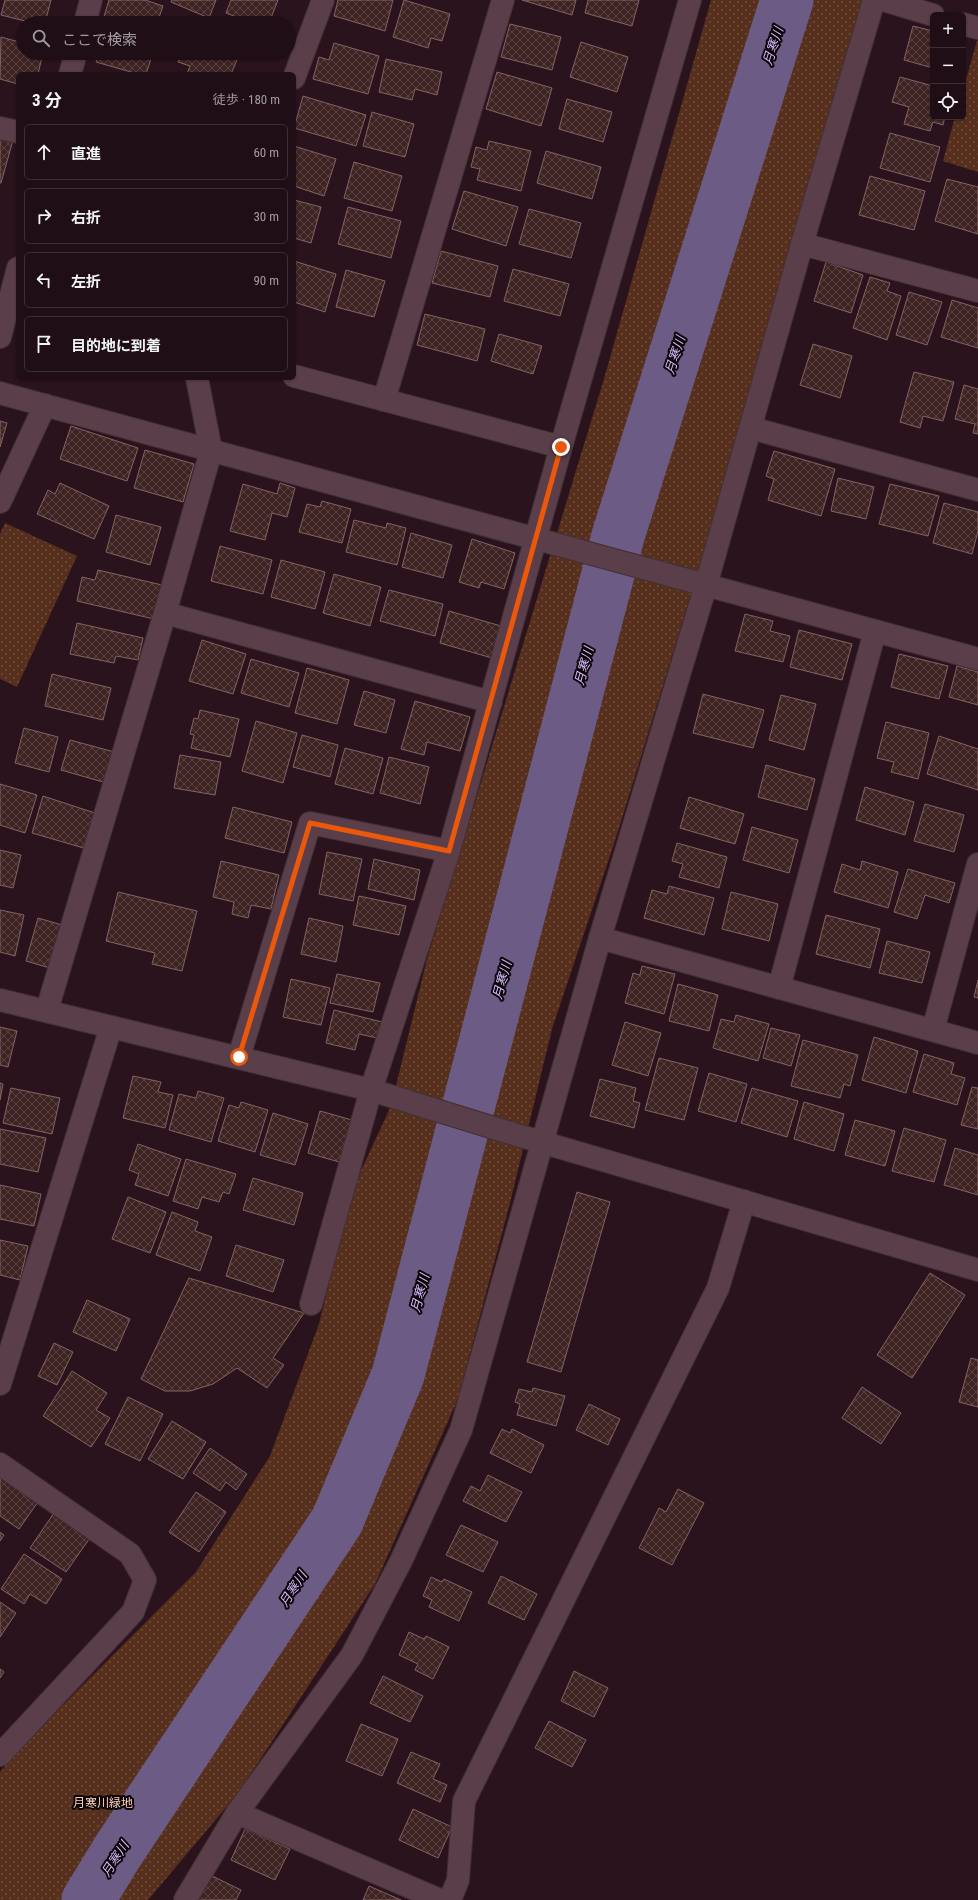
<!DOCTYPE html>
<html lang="ja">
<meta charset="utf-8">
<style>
:root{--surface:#200e16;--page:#28171f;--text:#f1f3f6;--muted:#a29ca1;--line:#3d2e35}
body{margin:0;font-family:"Roboto Condensed","Noto Sans JP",sans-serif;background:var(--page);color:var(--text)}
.controls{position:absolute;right:12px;top:12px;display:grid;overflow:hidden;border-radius:6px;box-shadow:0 1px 3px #0004}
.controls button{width:36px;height:36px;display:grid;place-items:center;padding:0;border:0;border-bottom:1px solid var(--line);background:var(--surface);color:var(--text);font:20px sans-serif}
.stop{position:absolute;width:12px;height:12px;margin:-9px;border:3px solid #ea580c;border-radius:50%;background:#fff}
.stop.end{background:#ea580c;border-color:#fff;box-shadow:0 1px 4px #0008}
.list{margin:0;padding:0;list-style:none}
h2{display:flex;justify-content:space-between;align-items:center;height:52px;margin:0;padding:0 16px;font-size:17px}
h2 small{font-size:13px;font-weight:400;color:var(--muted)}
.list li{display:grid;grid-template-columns:26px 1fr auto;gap:12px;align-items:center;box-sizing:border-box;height:56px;margin:0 8px 8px;padding:0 8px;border:1px solid var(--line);border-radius:6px}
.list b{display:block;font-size:15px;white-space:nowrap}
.list em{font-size:13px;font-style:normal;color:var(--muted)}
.icon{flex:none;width:22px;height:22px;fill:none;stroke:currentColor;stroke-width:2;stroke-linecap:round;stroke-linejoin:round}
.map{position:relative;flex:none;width:978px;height:1900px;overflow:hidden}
.search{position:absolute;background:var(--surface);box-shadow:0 1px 3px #0004;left:16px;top:16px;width:280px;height:44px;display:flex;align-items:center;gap:10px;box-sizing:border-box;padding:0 14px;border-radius:22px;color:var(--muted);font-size:15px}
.panel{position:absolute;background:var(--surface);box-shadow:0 1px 3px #0004;left:16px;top:72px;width:280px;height:308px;border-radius:6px}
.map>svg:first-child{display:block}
</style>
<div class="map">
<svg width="978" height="1900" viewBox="0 0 978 1900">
<defs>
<pattern id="grass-dots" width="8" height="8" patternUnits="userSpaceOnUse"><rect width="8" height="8" fill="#562f1d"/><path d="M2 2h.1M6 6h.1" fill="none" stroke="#6f4d3e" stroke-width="1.8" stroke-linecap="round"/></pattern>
<pattern id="building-cross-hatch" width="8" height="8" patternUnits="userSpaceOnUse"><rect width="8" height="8" fill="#3e2323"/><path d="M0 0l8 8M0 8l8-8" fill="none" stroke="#5b4343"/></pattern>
</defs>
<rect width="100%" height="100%" fill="#2a131d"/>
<g fill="url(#grass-dots)">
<polygon points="711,0 865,0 694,585 615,841 552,1029 510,1203 458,1399 375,1584 239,1792 148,1900 0,1900 0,1772 30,1738 196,1572 270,1456 319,1324 351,1192 391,1106 427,959 604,379"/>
<polygon points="978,37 978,172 943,161 955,117 963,117 963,90"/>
<polygon points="5,523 77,556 17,687 0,679 0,534"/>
</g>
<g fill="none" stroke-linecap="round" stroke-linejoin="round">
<polyline stroke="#6c5c85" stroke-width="53" points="88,1900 118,1851 337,1521 398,1375 618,536 787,0"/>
</g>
<g fill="url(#building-cross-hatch)" stroke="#846463">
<polygon points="5,0 51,0 45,23 33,23 1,15"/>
<polygon points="109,0 145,0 163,6 157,23 113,23 103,20"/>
<polygon points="172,0 216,0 209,18 171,2"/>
<polygon points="231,0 278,0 269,23 252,23 226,13"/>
<polygon points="338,0 393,0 385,31 334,16"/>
<polygon points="404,0 450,14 442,41 431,38 428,48 393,37"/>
<polygon points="522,0 576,0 572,15"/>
<polygon points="588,0 639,0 632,26 585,13"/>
<polygon points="510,24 561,37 552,70 501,57"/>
<polygon points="913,26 933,31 933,68 904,60"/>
<polygon points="1,37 23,43 23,53 43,53 38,74 18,74 18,84 0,79"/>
<polygon points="581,42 628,57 617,92 570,77"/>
<polygon points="334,43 379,56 368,94 313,79 319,57 329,60"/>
<polygon points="99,53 153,53 146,74 138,74 96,62"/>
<polygon points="181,53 240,53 231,74 187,74 190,66 178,62"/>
<polygon points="386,59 442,72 437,95 415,89 412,100 379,92"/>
<polygon points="497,72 552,88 541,126 486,109"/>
<polygon points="900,77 933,86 933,117 945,117 943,125 933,122 930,131 904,124 909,107 892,102"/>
<polygon points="303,96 366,115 356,146 294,128"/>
<polygon points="567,99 612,112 603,142 559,129"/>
<polygon points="372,112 414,124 405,157 363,146"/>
<polygon points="890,133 940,147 930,182 880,168"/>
<polygon points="0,136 13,140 1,183 0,183"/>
<polygon points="489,141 531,151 521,191 477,180 480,169 471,167 476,147 487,150"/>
<polygon points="294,146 336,159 324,196 294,186"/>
<polygon points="546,151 601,167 592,199 537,183"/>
<polygon points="354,162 402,176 392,211 344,198"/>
<polygon points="870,176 925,191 914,230 859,215"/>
<polygon points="947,179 978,187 978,234 935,221"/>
<polygon points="464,191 518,207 506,246 452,229"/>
<polygon points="294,200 321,207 311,243 294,238"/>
<polygon points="348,207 401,221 391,258 338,244"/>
<polygon points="529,209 581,223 571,258 519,244"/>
<polygon points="441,251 498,266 490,297 432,283"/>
<polygon points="294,261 336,274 325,312 294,302"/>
<polygon points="826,262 863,275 851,313 814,301"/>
<polygon points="513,269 569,284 560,316 504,301"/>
<polygon points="346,270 385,281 374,317 336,307"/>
<polygon points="870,277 890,283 887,291 901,296 887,340 853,328"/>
<polygon points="909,292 942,302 927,345 896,335"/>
<polygon points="952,300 978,308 978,348 941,337"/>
<polygon points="425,314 485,329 477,361 417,345"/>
<polygon points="499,334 542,346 533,374 491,361"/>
<polygon points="813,344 852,356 840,398 800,385"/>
<polygon points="914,372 954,382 943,421 923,416 920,428 900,422"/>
<polygon points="964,385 978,389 978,434 973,433 975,424 955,419"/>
<polygon points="0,421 7,423 0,447"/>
<polygon points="71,426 138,448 127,481 60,459"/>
<polygon points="145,450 194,464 183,502 134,488"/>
<polygon points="774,451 835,469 821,516 768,500 774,479 766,476"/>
<polygon points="838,478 874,487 866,519 831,511"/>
<polygon points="60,483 109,506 94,539 37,514 48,490 55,494"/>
<polygon points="280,483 295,488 287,517 272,513 265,540 230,531 243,484 277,494"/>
<polygon points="890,484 939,496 928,536 879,524"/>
<polygon points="322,501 351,509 342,543 299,532 307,504 320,507"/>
<polygon points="944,503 978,512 978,531 972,554 933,543"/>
<polygon points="116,515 161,527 150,565 106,552"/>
<polygon points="354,520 386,528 387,523 406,528 397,565 346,552"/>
<polygon points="411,533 452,545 443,578 402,567"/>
<polygon points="472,539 515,553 504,589 481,582 479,588 459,582"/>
<polygon points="220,546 272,560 263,594 211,581"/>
<polygon points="281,560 325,572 315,609 271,597"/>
<polygon points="98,570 162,585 154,619 77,601 82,577 95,580"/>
<polygon points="334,574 381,587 370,626 323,613"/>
<polygon points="389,590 443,604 435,636 380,621"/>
<polygon points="449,611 501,626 492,658 440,643"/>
<polygon points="745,614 773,621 770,631 790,636 783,662 735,651"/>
<polygon points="77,623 143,638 138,660 116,656 114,663 70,654"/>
<polygon points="799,630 852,644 842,680 790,667"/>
<polygon points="202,640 246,654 233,694 189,681"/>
<polygon points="899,654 948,666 939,699 891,687"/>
<polygon points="251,659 299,673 289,707 241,693"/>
<polygon points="957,666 978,672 978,705 949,697"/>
<polygon points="307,668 349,680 337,724 295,713"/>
<polygon points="52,674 111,688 103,720 45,706"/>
<polygon points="364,691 395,700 386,733 354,725"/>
<polygon points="703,694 764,710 753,748 693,733"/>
<polygon points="781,695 816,704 804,750 769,740"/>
<polygon points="415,701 470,717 460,751 427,742 424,755 401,749"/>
<polygon points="200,710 239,719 230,757 191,748 194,735 190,734 194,718 198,719"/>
<polygon points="256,721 297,733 283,783 242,771"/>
<polygon points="886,722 929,733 918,779 891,772 894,762 877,758"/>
<polygon points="24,728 58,737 49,772 15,763"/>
<polygon points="302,735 338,745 330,777 293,767"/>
<polygon points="939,736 978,749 978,790 927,774"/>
<polygon points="70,740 118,753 110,784 61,770"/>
<polygon points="345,748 383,758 373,794 335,784"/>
<polygon points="180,755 221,762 215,795 174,788"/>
<polygon points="389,757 429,767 420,804 380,793"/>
<polygon points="766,765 815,779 807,810 758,797"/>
<polygon points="0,784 37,795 25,833 0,825"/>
<polygon points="865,787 914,802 905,835 856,820"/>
<polygon points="43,796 98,814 87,849 32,833"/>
<polygon points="689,797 744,814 735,844 680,828"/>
<polygon points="925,804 964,815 954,852 914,841"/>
<polygon points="233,807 292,822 284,853 225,838"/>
<polygon points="752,827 798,840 789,873 743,860"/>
<polygon points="677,843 727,857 719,888 679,877 683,864 672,861"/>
<polygon points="0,850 21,855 13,888 0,885"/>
<polygon points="327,852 362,859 353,901 319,894"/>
<polygon points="374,859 420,870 414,900 368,889"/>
<polygon points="221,861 279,875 271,909 251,905 248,918 232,914 234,902 213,897"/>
<polygon points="862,861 898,872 888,908 834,892 842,864 860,870"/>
<polygon points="908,869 955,883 949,903 925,895 917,919 894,912"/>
<polygon points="669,886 714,898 704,935 644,918 652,890 667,894"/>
<polygon points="118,892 197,911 182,971 152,964 155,953 106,941"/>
<polygon points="731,892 778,904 769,941 722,929"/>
<polygon points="359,896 406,906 399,935 353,925"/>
<polygon points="0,910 24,915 15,956 0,952"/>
<polygon points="826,915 880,929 870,968 816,954"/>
<polygon points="38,918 69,927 57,970 26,961"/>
<polygon points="309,918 343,926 336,962 301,954"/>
<polygon points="887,941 930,952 922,983 879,973"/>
<polygon points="642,966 675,974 664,1014 625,1003 633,973 640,975"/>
<polygon points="337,974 380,983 373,1012 330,1003"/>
<polygon points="291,979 330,988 321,1025 283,1017"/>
<polygon points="978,980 978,998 974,997"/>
<polygon points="678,984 718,995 709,1031 669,1021"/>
<polygon points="334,1010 386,1023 382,1039 359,1034 355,1050 326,1043"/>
<polygon points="736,1015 769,1024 758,1061 713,1048 721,1019 734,1022"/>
<polygon points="625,1022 661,1033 648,1076 612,1065"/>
<polygon points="0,1027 17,1031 8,1067 0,1065"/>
<polygon points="771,1028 800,1035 791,1066 763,1058"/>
<polygon points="874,1037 918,1051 906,1093 862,1080"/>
<polygon points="803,1040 858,1055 850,1086 844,1084 840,1098 791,1086"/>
<polygon points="924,1054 954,1063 951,1074 965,1078 957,1105 913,1092"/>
<polygon points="659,1058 698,1068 684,1120 645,1110"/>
<polygon points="709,1073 747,1084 736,1122 698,1111"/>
<polygon points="133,1076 161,1082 158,1092 173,1095 165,1128 123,1118"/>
<polygon points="600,1079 636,1088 633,1101 640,1103 634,1128 590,1116"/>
<polygon points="0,1083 3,1084 0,1100"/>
<polygon points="972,1087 978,1088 978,1129 961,1125"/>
<polygon points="11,1088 60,1098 52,1134 3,1123"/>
<polygon points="752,1088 798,1101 787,1137 741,1123"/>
<polygon points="198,1091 224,1098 211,1142 169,1130 179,1094 196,1098"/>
<polygon points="241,1102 268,1110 255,1152 218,1141 229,1105 239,1108"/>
<polygon points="804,1102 844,1114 834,1151 794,1139"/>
<polygon points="320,1111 352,1120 339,1162 308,1153"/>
<polygon points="273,1113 308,1124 295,1165 260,1155"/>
<polygon points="855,1120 895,1131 885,1166 845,1155"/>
<polygon points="904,1128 946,1140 934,1182 892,1171"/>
<polygon points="0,1129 46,1138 38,1172 0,1164"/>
<polygon points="138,1144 181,1159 168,1196 135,1185 139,1174 129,1170"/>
<polygon points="955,1148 978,1155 978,1195 944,1185"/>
<polygon points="186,1159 236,1174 229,1194 223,1192 219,1202 202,1197 198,1209 173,1201"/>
<polygon points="253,1178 303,1193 294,1225 243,1210"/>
<polygon points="0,1185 41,1194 34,1226 0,1219"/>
<polygon points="577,1192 610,1202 561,1372 527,1362"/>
<polygon points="128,1197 166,1212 150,1253 112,1239"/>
<polygon points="172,1212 198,1222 195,1231 212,1237 200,1271 156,1255"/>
<polygon points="0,1240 28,1246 20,1280 0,1275"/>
<polygon points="236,1245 284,1260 273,1292 226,1276"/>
<polygon points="930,1273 965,1295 912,1378 877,1355"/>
<polygon points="189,1278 304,1313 273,1358 284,1365 267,1388 237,1368 213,1384 190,1391 165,1391 141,1379"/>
<polygon points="87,1300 130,1319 116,1351 73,1332"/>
<polygon points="54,1343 73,1352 57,1385 38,1376"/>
<polygon points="971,1358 978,1360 978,1407 959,1402"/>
<polygon points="72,1371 107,1393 96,1410 110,1418 91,1447 43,1416"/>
<polygon points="862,1387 901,1413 881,1444 842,1418"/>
<polygon points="533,1388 565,1396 556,1426 517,1415 520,1404 515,1402 519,1389 532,1392"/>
<polygon points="128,1397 163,1414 140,1461 105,1444"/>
<polygon points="589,1404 620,1419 608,1445 576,1430"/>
<polygon points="172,1421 206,1442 183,1479 148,1459"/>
<polygon points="502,1429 510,1433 512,1429 544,1445 531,1473 490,1453"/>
<polygon points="210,1448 247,1474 236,1490 226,1482 220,1491 193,1473"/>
<polygon points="0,1471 40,1499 19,1529 0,1516"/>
<polygon points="488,1475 522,1492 506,1522 463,1501 471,1486 480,1491"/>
<polygon points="678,1489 704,1503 672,1565 639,1548 659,1508 666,1512"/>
<polygon points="196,1492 226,1512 199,1552 169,1532"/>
<polygon points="56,1510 92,1535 66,1572 30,1548"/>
<polygon points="461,1525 498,1542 483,1572 446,1555"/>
<polygon points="0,1532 4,1535 0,1541"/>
<polygon points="24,1554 62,1579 46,1604 30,1594 24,1604 1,1589"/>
<polygon points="501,1576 537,1594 524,1620 488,1603"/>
<polygon points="431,1577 442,1582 444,1579 472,1592 459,1621 429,1607 432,1600 423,1596"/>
<polygon points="0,1602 16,1613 0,1637"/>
<polygon points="409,1632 424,1639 426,1636 449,1647 433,1679 415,1670 418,1664 399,1655"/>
<polygon points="0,1669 4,1672 0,1678"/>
<polygon points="574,1671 608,1688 594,1717 561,1701"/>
<polygon points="383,1676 423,1696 410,1722 370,1703"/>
<polygon points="549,1721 586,1740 572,1767 535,1748"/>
<polygon points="361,1724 398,1739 382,1776 346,1761"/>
<polygon points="411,1752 440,1764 433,1779 447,1785 440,1802 397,1783"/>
<polygon points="413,1809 452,1827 438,1858 399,1840"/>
<polygon points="245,1829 290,1849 275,1880 231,1860"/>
<polygon points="206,1873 241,1890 236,1900 193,1900"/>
<polygon points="369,1886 401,1900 363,1900"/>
</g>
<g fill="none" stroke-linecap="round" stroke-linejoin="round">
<defs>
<g id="minor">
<polyline points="883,0 933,15"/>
<polyline points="85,23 91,0"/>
<polyline points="963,24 978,28"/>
<polyline points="70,74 76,53"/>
<polyline points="294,78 323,0"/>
<polyline points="0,128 18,132"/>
<polyline points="802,244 978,291"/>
<polyline points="0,337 18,268"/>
<polyline points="294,376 561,447"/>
<polyline points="0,393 978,659"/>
<polyline points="384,400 503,0"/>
<polyline points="751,428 978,490"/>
<polyline points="0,502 45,405"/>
<polyline points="165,613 491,702"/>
<polyline points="600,938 978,1043"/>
<polyline points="779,988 875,631"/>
<polyline points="0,1000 371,1090 507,1132 978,1270"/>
<polyline points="47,1010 165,613 211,451 197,378"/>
<polyline points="933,1030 978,864"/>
<polyline points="239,1057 310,823 449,851"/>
<polyline points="311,1304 371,1090 449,851 561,447 690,0"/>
<polyline points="0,1384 111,1027"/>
<polyline points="0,1464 130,1554 145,1580 133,1612 0,1755"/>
<polyline points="237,1813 440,1900"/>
<polyline points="185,1900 237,1813 352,1655 401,1561 461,1430 600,938 706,585 802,244 874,0"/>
<polyline points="450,1900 458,1880 464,1801 718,1288 744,1201"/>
</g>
</defs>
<use href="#minor" stroke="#402f36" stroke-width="24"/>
<use href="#minor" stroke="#5a3e49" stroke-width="22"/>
</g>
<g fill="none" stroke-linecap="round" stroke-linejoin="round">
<polyline stroke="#ea580c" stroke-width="5" points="239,1057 310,823 449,851 561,447"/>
</g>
<g text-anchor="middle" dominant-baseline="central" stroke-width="4" stroke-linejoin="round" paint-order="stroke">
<g font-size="12" fill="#fed1bc" stroke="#0c0407">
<text x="103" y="1803">月寒川緑地</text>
</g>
<g font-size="13" font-style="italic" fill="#d5bbff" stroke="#0c0407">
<text transform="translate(773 46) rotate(-72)">月寒川</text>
<text transform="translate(675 355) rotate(-72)">月寒川</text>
<text transform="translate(584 666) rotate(-75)">月寒川</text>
<text transform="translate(502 980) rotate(-75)">月寒川</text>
<text transform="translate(420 1293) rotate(-75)">月寒川</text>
<text transform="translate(293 1589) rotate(-57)">月寒川</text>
<text transform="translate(115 1859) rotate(-57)">月寒川</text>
</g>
</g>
</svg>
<div class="controls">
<button>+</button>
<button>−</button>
<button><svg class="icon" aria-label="locate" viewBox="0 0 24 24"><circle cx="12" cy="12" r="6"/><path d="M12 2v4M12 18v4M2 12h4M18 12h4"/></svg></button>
</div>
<div class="stop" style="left:239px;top:1057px"></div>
<div class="stop end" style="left:561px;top:447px"></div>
<div class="search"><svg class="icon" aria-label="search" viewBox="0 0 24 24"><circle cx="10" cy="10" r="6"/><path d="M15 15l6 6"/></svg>ここで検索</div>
<section class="panel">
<h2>3 分<small>徒歩 · 180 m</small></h2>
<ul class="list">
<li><svg class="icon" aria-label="ahead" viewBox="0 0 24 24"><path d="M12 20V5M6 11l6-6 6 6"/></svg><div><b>直進</b></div><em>60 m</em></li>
<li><svg class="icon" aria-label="right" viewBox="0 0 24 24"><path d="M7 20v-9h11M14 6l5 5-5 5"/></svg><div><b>右折</b></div><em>30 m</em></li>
<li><svg class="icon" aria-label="left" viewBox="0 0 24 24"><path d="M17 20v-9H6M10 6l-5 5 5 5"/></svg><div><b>左折</b></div><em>90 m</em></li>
<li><svg class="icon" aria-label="arrive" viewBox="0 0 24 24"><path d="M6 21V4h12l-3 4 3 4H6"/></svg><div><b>目的地に到着</b></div></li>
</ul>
</section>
</div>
